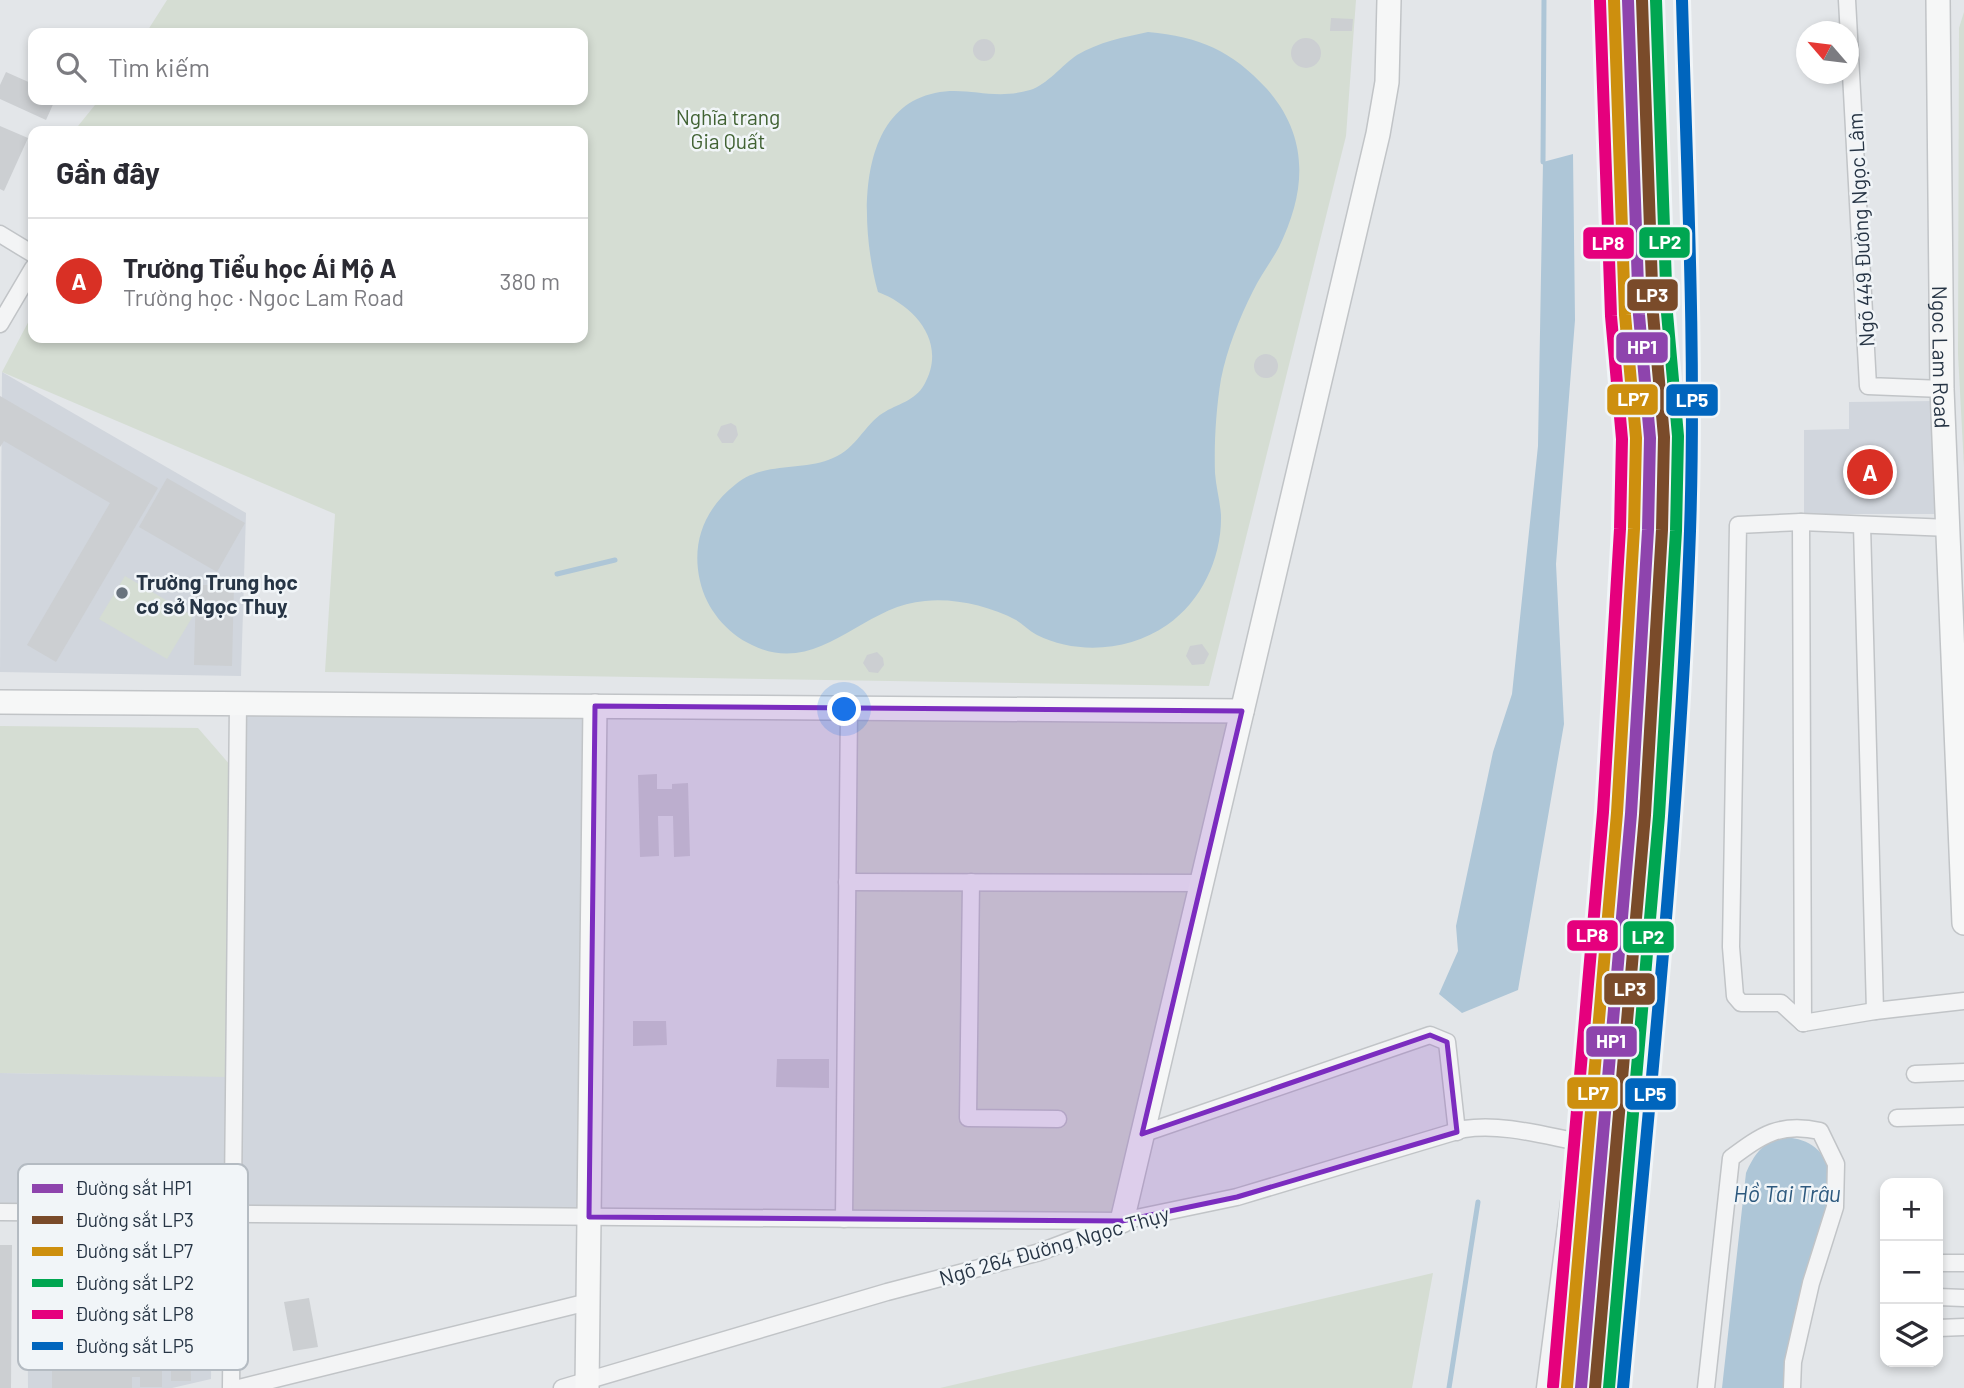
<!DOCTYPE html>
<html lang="vi">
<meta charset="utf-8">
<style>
:root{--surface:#fff;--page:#f2f2f3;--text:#2b2b33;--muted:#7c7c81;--line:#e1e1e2;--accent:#d93025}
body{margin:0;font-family:Barlow,sans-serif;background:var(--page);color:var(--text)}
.controls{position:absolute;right:21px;bottom:21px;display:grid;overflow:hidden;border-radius:14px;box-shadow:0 4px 10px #0003}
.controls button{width:63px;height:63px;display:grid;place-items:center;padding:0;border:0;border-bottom:2px solid var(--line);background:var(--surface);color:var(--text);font:35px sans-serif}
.compass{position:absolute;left:1796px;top:21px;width:63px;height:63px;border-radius:50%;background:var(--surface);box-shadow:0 4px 10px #0003;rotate:298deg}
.you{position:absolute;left:845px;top:710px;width:24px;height:24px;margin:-18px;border:5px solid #fff;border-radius:50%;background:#1a73e8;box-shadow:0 0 0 10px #1a73e833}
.badge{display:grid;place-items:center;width:46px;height:46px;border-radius:50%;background:var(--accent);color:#fff;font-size:23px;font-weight:700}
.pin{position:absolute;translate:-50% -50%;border:4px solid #fff;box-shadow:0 2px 7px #0006}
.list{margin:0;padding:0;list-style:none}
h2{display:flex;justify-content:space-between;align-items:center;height:91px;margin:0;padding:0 28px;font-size:30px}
h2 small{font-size:23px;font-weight:400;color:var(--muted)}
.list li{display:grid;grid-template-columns:46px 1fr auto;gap:21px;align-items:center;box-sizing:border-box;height:126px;padding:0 28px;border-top:2px solid var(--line)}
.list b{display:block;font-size:26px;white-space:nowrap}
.list p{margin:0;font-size:23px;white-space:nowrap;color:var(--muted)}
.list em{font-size:23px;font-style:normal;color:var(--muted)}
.icon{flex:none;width:38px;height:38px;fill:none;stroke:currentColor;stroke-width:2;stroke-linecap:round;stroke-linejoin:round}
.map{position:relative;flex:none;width:1964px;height:1388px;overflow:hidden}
.search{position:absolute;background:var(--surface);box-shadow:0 4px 10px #0003;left:28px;top:28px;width:560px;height:77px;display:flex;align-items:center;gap:18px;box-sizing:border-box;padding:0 24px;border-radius:14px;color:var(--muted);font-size:26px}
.panel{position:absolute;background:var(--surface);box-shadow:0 4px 10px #0003;left:28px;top:126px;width:560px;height:217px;border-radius:14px}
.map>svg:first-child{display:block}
</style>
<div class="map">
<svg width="1964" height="1388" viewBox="0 0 1964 1388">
<rect width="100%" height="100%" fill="#e3e6e9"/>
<g fill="#d1d6dd">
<polygon points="2,372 246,513 241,676 0,672"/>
<polygon points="1934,401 1937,514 1804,514 1804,430 1849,429 1849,402"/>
<polygon points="238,704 595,706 589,1217 0,1212 0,1073 227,1076"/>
<polygon points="27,1238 178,1240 212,1275 211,1379 172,1388 28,1388"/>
</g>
<g fill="#d5ddd3">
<polygon points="167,0 1356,0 1346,136 1209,686 325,672 335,514 2,372 33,313 33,338 583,338 583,131 74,131 99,100 583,100 583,33 146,33"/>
<polygon points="1964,12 1964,467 1958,354 1959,28"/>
<polygon points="125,576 193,616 167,659 99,619"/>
<polygon points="849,709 1242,711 1122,1221 844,1219"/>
<polygon points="0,726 198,728 231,766 227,1077 0,1073"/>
<polygon points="1433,1273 1412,1388 940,1388"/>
</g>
<g fill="#aec6d7">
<path d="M1148 32C1200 37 1231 50 1267 89 1310 138 1306 192 1279 247 1271 262 1260 276 1253 291 1239 319 1227 349 1221 379 1216 409 1214 443 1215 473 1216 487 1220 501 1221 515 1222 557 1202 601 1167 625 1130 651 1077 655 1037 635 1029 631 1023 624 1016 620 989 606 955 598 925 601 862 605 819 678 752 645 726 633 706 608 700 581 691 542 705 508 736 484 764 461 802 472 833 458 857 448 864 425 883 413 897 404 915 401 924 385 948 343 915 306 878 292 861 232 853 110 935 93 968 86 993 101 1030 90 1047 85 1062 65 1077 55 1099 42 1124 37 1148 32Z"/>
<polygon points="1573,154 1575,320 1556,564 1564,724 1518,990 1462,1013 1439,994 1458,951 1456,926 1493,752 1512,694 1538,446 1543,162"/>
<path d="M1779 1137C1800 1137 1822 1144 1828 1168 1834 1191 1823 1215 1817 1236 1803 1284 1785 1338 1787 1388H1722L1746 1173C1754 1155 1761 1145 1779 1137Z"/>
</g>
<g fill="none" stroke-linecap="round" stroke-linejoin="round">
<g stroke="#aec6d7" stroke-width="5">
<polyline points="1543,162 1544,0"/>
<polyline points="557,574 615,560"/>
<polyline points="1449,1388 1478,1202"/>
</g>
</g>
<g fill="#cccfd2">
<polygon points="1331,18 1353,19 1352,31 1330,31"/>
<circle cx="1306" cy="53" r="15"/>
<circle cx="984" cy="50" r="11"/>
<polygon points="6,72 33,84 33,100 55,100 46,120 0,99 0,85"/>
<polygon points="0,126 28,138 4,191 0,189"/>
<circle cx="1266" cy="366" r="12"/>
<polygon points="0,396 158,488 56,662 27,645 110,503 4,441 0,447"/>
<polygon points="731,423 736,426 738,435 733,443 722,443 717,435 721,426"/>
<polygon points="167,478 245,523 217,572 139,527"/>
<polygon points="196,585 234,585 232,666 194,665"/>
<polygon points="1202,644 1209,654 1204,664 1192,665 1186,656 1190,646"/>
<polygon points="877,652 883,658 884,665 878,673 869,672 863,663 867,655"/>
<polygon points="657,774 657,789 672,789 672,784 688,783 690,856 674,857 673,816 658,816 659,856 640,857 638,775"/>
<polygon points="633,1021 666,1021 667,1045 633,1046"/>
<polygon points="777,1059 829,1059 829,1088 776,1087"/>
<polygon points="0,1245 12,1245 11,1388 0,1388"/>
<polygon points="103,1249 109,1253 109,1273 113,1273 113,1310 99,1311 99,1336 137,1336 137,1326 158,1326 158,1331 167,1331 167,1327 190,1327 191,1381 171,1381 171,1371 162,1370 162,1387 140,1387 140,1377 132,1377 132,1388 52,1388 52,1370 57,1370 53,1329 69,1328 69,1313 51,1313 51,1289 58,1289 58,1274 53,1274 53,1250"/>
<polygon points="309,1298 318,1347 293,1351 284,1302"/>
</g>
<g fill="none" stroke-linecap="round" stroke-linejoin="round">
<defs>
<g id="street">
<polyline points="1847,0 1868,386 1942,389"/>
<polyline points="0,234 33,254"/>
<polyline points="0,324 33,268"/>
<polyline points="1801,522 1803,1023"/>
<polyline points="1862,525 1875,1011"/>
<polyline points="847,882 1201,883"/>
<polyline points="971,882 968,1118 1058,1119"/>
<polyline points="1803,1023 1781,1003 1741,1003 1735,996 1731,947 1738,525 1801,522 1950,528"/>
<polyline points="1803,1023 1875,1011 1964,1001"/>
<polyline points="1915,1074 1964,1072"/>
<polyline points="1897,1118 1964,1116"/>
<polyline points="1142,1134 1430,1035 1447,1042 1457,1132"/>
<polyline points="1614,1149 1624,1151"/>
<polyline points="0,1212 1122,1221"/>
<polyline points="844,1219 849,709"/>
<polyline points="1938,1263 1964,1263"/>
<polyline points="1938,1297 1964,1298"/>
<polyline points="1938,1328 1964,1327"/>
<polyline points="231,1388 238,704"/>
<polyline points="239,1388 588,1302"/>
<path d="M562 1388 887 1292 1040 1252 1122 1221 1237 1197 1464 1129C1506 1123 1548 1137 1590 1144"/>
<polyline points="1545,1388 1577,1142"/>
<path d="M1706 1388 1731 1158C1762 1135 1780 1122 1820 1131L1836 1164 1835 1207 1811 1283 1793 1362 1792 1388"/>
</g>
<g id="secondary">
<path id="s1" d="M1938 0 1942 389 1964 923"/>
<polyline points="0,702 1242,711"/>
<polyline points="1122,1221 1378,134 1387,82 1389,0"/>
<polyline points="587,1388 595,706"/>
</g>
</defs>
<use href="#street" stroke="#c1c4c7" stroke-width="19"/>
<use href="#secondary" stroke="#c1c4c7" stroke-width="26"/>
<use href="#street" stroke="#f3f4f5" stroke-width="16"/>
<use href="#secondary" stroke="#f6f7f7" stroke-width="23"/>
<defs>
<polyline id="rail" points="1639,315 1640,440"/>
</defs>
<use href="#rail" stroke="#ccced1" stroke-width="8"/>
<use href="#rail" stroke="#f1f5f8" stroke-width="5" stroke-dasharray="16" stroke-linecap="butt"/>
<defs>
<polyline id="rail-1" points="1581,1388 1631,814 1648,530 1650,438 1639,315 1628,0"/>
<polyline id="rail-2" points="1595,1388 1645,815 1662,530 1664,437 1653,314 1642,0"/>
<polyline id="rail-3" points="1567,1387 1617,813 1634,529 1636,438 1625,315 1614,0"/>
<polyline id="rail-4" points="1609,1388 1659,816 1676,531 1678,436 1667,313 1656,0"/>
<polyline id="rail-5" points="1553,1386 1603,812 1620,529 1622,439 1611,316 1600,1"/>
<path id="rail-6" d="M1623 1388C1649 1103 1680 817 1690 531 1696 354 1687 177 1682 0"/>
</defs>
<use href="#rail-1" stroke="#f1f5f8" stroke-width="18"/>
<use href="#rail-2" stroke="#f1f5f8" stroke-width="18"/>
<use href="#rail-3" stroke="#f1f5f8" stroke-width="18"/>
<use href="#rail-4" stroke="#f1f5f8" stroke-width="18"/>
<use href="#rail-5" stroke="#f1f5f8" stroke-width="18"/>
<use href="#rail-6" stroke="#f1f5f8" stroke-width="18"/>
<use href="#rail-1" stroke="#8e44ad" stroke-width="12"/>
<use href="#rail-2" stroke="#7a4b2a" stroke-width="12"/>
<use href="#rail-3" stroke="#cd8f0e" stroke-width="12"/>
<use href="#rail-4" stroke="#00a651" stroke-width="12"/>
<use href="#rail-5" stroke="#e5007d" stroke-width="12"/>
<use href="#rail-6" stroke="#0065bd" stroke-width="12"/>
</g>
<path fill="#7b2cbf" fill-opacity="0.2" stroke="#7b2cbf" stroke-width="5" stroke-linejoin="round" d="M595 706 1242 711 1142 1134 1430 1035 1447 1042 1457 1132 1237 1197 1122 1221 589 1217Z"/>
<circle fill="#69737e" stroke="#f1f5f8" stroke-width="2.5" cx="122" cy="593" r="7"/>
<g text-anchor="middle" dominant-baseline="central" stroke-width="5" stroke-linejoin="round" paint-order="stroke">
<g font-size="21" fill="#416233" stroke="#f1f5f8">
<text x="728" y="116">Nghĩa trang<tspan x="728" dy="24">Gia Quất</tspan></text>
</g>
<g font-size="21" fill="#273545" stroke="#f1f5f8">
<text transform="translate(1860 230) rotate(-93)">Ngõ 449 Đường Ngọc Lâm</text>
<text stroke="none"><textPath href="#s1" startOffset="357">Ngoc Lam Road</textPath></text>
<text transform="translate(1054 1245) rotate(-16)">Ngõ 264 Đường Ngọc Thụy</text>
</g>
<g font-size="21" font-weight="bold" fill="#273545" stroke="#f1f5f8" text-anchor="start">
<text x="136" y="581">Trường Trung học<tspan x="136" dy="24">cơ sở Ngọc Thuỵ</tspan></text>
</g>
<g font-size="23" font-style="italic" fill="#2d597e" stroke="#f1f5f8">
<text x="1787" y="1193">Hồ Tai Trâu</text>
</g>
</g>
<rect x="18" y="1164" width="230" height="206" rx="10" fill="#f1f5f8" stroke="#b4bbc2" stroke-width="2"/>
<rect x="32" y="1184" width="31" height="9" fill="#8e44ad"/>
<rect x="32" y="1216" width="31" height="8" fill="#7a4b2a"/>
<rect x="32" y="1247" width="31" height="9" fill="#cd8f0e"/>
<rect x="32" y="1279" width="31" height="8" fill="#00a651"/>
<rect x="32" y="1310" width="31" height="9" fill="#e5007d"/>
<rect x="32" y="1342" width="31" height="8" fill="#0065bd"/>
<g font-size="19" fill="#273545">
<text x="75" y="1195">Đường sắt HP1</text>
<text x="75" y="1227">Đường sắt LP3</text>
<text x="75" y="1258">Đường sắt LP7</text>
<text x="75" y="1290">Đường sắt LP2</text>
<text x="75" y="1321">Đường sắt LP8</text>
<text x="75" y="1353">Đường sắt LP5</text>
</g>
<g stroke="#f1f5f8" stroke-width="2.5">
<rect x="1638" y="226" width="53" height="33" rx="7" fill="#00a651"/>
<rect x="1582" y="226" width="53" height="34" rx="7" fill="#e5007d"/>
<rect x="1626" y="278" width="53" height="34" rx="7" fill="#7a4b2a"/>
<rect x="1615" y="331" width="54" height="33" rx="7" fill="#8e44ad"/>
<rect x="1606" y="383" width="53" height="33" rx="7" fill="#cd8f0e"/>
<rect x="1665" y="383" width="54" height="34" rx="7" fill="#0065bd"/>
<rect x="1566" y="919" width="53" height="33" rx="7" fill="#e5007d"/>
<rect x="1622" y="920" width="53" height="34" rx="7" fill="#00a651"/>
<rect x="1603" y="972" width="53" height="34" rx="7" fill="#7a4b2a"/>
<rect x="1585" y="1025" width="53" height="33" rx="7" fill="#8e44ad"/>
<rect x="1566" y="1076" width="53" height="34" rx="7" fill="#cd8f0e"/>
<rect x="1624" y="1077" width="53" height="34" rx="7" fill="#0065bd"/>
</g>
<g font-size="19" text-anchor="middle" font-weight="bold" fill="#fff">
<text x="1665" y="249">LP2</text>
<text x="1608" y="250">LP8</text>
<text x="1652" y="302">LP3</text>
<text x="1642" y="354">HP1</text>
<text x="1633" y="406">LP7</text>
<text x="1692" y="407">LP5</text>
<text x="1592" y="942">LP8</text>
<text x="1648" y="944">LP2</text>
<text x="1630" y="996">LP3</text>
<text x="1611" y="1048">HP1</text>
<text x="1593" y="1100">LP7</text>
<text x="1650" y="1101">LP5</text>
</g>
</svg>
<div class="controls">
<button>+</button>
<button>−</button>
<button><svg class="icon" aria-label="layers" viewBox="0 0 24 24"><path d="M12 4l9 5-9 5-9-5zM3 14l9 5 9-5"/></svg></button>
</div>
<svg class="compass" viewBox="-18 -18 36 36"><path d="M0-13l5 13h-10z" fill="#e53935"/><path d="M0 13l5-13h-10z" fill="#7c7c81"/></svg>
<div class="you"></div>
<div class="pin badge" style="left:1870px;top:472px">A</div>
<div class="search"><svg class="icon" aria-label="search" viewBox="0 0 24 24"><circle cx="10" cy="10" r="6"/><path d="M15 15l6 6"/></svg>Tìm kiếm</div>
<section class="panel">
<h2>Gần đây<small></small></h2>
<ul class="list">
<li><span class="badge">A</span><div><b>Trường Tiểu học Ái Mộ A</b><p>Trường học · Ngoc Lam Road</p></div><em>380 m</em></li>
</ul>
</section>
</div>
